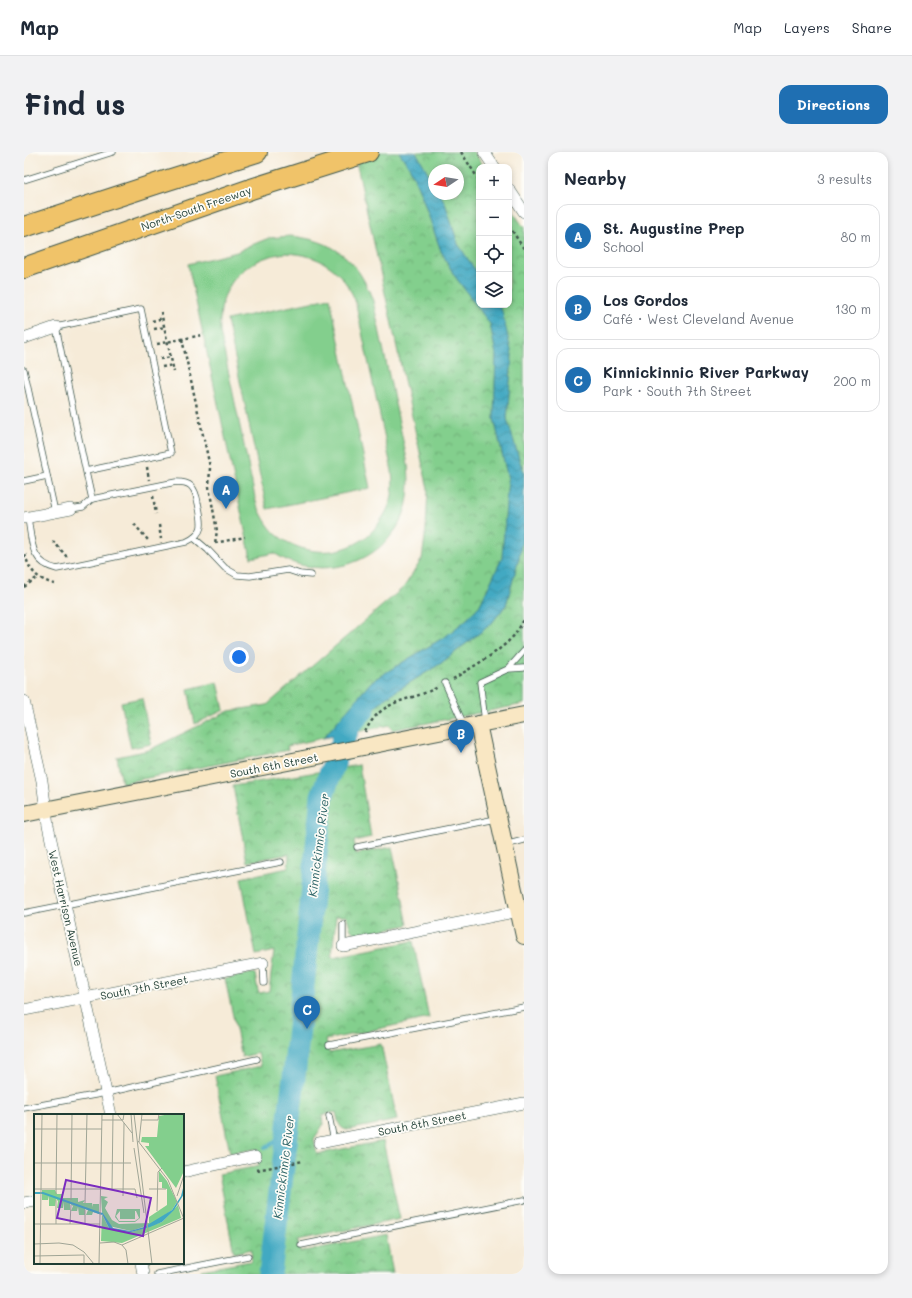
<!DOCTYPE html>
<meta charset="utf-8">
<style>
:root{--surface:#fff;--page:#f2f2f3;--text:#1f2937;--muted:#747a83;--line:#e0e1e3;--accent:#1f6fb2}
body{margin:0;font-family:Mali,sans-serif;background:var(--page);color:var(--text)}
.controls{position:absolute;right:12px;top:12px;display:grid;overflow:hidden;border-radius:8px;box-shadow:0 2px 6px #0003}
.controls button{width:36px;height:36px;display:grid;place-items:center;padding:0;border:0;border-bottom:1px solid var(--line);background:var(--surface);color:var(--text);font:20px sans-serif}
.compass{position:absolute;left:404px;top:12px;width:36px;height:36px;border-radius:50%;background:var(--surface);box-shadow:0 2px 6px #0003;rotate:258deg}
.you{position:absolute;left:215px;top:505px;width:14px;height:14px;margin:-10px;border:3px solid #fff;border-radius:50%;background:#1a73e8;box-shadow:0 0 0 6px #1a73e833}
.badge{display:grid;place-items:center;width:26px;height:26px;border-radius:50%;background:var(--accent);color:#fff;font-size:13px;font-weight:700}
.pin{position:absolute;translate:-50% -33px;filter:drop-shadow(0 1px 2px #0008)}
.pin::after{content:'';position:absolute;top:21px;width:14px;height:12px;background:inherit;clip-path:polygon(0 0,100% 0,50% 100%)}
.list{margin:0;padding:0;list-style:none}
h2{display:flex;justify-content:space-between;align-items:center;height:52px;margin:0;padding:0 16px;font-size:17px}
h2 small{font-size:13px;font-weight:400;color:var(--muted)}
.list li{display:grid;grid-template-columns:26px 1fr auto;gap:12px;align-items:center;box-sizing:border-box;height:64px;margin:0 8px 8px;padding:0 8px;border:1px solid var(--line);border-radius:12px}
.list b{display:block;font-size:15px;white-space:nowrap}
.list p{margin:0;font-size:13px;white-space:nowrap;color:var(--muted)}
.list em{font-size:13px;font-style:normal;color:var(--muted)}
.icon{flex:none;width:22px;height:22px;fill:none;stroke:currentColor;stroke-width:2;stroke-linecap:round;stroke-linejoin:round}
.map{position:relative;flex:none;width:500px;height:1122px;overflow:hidden;border-radius:12px}
header{display:flex;align-items:center;gap:24px;box-sizing:border-box;height:56px;padding:0 20px;background:var(--surface);border-bottom:1px solid var(--line)}
header strong{font-size:19px}
nav{display:flex;gap:22px;margin-inline-start:auto;font-size:14px}
.intro{display:flex;align-items:center;justify-content:space-between;box-sizing:border-box;height:96px;padding:0 24px}
h1{margin:0;font-size:28px}
.button{padding:10px 18px;border-radius:12px;background:var(--accent);color:#fff;font-size:14px;font-weight:700}
main{display:flex;gap:24px;padding:0 24px}
aside{flex:1;background:var(--surface);border-radius:12px;box-shadow:0 2px 6px #0003}
.map>svg:first-child{display:block}
</style>
<header>
<strong>Map</strong>
<nav><a>Map</a><a>Layers</a><a>Share</a></nav>
</header>
<div class="intro"><h1>Find us</h1><a class="button">Directions</a></div>
<main>
<div class="map">
<svg width="500" height="1122" viewBox="0 0 500 1122">
<defs>
<pattern id="park-crowns" width="20" height="18" patternUnits="userSpaceOnUse"><rect width="20" height="18" fill="#83cf8d"/><path d="M2 6a3 3 0 1 1 6 0M12 15a3 3 0 1 1 6 0" fill="none" stroke="#6ba974"/></pattern>
<pattern id="water-waves" width="16" height="10" patternUnits="userSpaceOnUse"><rect width="16" height="10" fill="#42a9c2"/><path d="M0 5q4-4 8 0t8 0" fill="none" stroke="#378b9e"/></pattern>
</defs>
<rect width="100%" height="100%" fill="#fdfcf7"/>
<filter id="ink" filterUnits="userSpaceOnUse"><feTurbulence type="fractalNoise" baseFrequency=".025" numOctaves="2"/><feDisplacementMap in="SourceGraphic" scale="8" xChannelSelector="R" yChannelSelector="G"/><feConvolveMatrix kernelMatrix="1 2 1 2 8 2 1 2 1" color-interpolation-filters="sRGB"/></filter>
<filter id="wash" filterUnits="userSpaceOnUse"><feTurbulence type="fractalNoise" baseFrequency=".012" numOctaves="4" result="noise"/><feDisplacementMap in="SourceGraphic" scale="16" xChannelSelector="R" yChannelSelector="G"/><feGaussianBlur stdDeviation="0.9" result="paint"/><feColorMatrix in="noise" values="0 0 0 0 0 0 0 0 0 0 0 0 0 0 0 0 0 1.4 0 .05"/><feComposite in="paint" operator="in"/></filter>
<g filter="url(#wash)">
<rect width="100%" height="100%" fill="#f6ebd8"/>
<g fill="#83cf8d" stroke="#518660" fill-rule="evenodd">
<path d="M266 84C310 88 334 107 349 149L384 312C385 326 386 340 382 355 370 398 324 423 281 414 270 412 259 407 250 401L227 406 164 112 213 100 225 94 245 86ZM261 101C295 102 318 117 331 148L368 319C369 327 369 335 368 343 366 355 359 366 352 375 328 405 282 407 253 383 243 374 237 362 232 350L196 180C193 135 218 107 261 101Z"/>
<polygon points="306,146 346,336 243,357 203,168"/>
</g>
<g fill="url(#park-crowns)" stroke="#518660">
<polygon points="330,0 375,0 386,16 397,42 417,99 430,123 466,172 472,202 470,266 484,327 478,406 456,453 442,468 422,484 348,529 299,586 263,594 264,598 98,631 93,605 125,598 205,559 243,553 380,435 398,407 402,377 404,337"/>
<polygon points="392,0 450,0 460,15 455,15 455,124 434,92 421,51 416,42 434,42 434,18 410,18 410,31"/>
<polygon points="485,53 500,76 500,323 483,267 488,203 474,153 485,153"/>
<polygon points="500,375 500,552 368,578 366,573 332,580 341,565 364,544 416,512 467,472 482,453 495,406"/>
<polygon points="194,530 200,558 171,572 164,537"/>
<polygon points="118,546 127,592 107,596 97,550"/>
<path d="M335 613 347 685 330 689 332 702 368 695 384 773 335 782C323 781 327 771 322 764H312L308 804 310 805 389 789 405 866 302 888 305 901 357 892 373 968 323 978C314 976 314 968 312 960L298 963 299 973 290 987 293 1002 359 989 376 1067 274 1088 276 1100 362 1083 369 1122H179L178 1118 227 1109 228 1097 210 1101 195 1022 235 1014 232 997 206 1001 191 924 237 914 234 901 218 905 201 827 229 821 231 822 234 839 236 841 245 839 250 799 232 803 217 726 264 716 265 702 223 710 209 634Z"/>
</g>
<polygon fill="url(#water-waves)" stroke="#30737b" points="375,0 392,0 410,31 410,42 416,42 421,51 434,92 455,124 455,153 474,153 478,159 488,203 483,267 500,323 500,375 495,406 482,453 467,472 416,512 364,544 341,565 332,580 299,586 348,529 422,484 442,468 456,453 478,406 484,327 470,266 472,202 466,172 430,123 417,99 397,42 386,16"/>
<g fill="none" stroke-linecap="round" stroke-linejoin="round">
<polyline stroke="#42a9c2" stroke-width="4" points="241,996 263,983"/>
<polyline stroke="#42a9c2" stroke-width="23" points="246,1122 270,925 298,644 310,611 326,572 340,557"/>
</g>
</g>
<g filter="url(#ink)">
<g fill="none" stroke-linecap="round" stroke-linejoin="round">
<defs>
<g id="lane">
<polyline points="0,28 89,0"/>
<polyline points="0,218 31,360"/>
<path d="M62 319 147 301 117 157 32 175C44 232 55 290 68 347"/>
<polyline points="0,329 23,324"/>
<path d="M4 366C8 389 6 411 33 417L162 390C182 381 178 370 174 351 173 345 171 338 167 334 163 330 157 330 152 330L68 347 59 355 47 357"/>
<polyline points="170,386 184,398 201,416 213,423 226,424 264,418 276,422 287,423"/>
<polyline points="484,517 500,499"/>
<polyline points="421,531 440,573"/>
<polyline points="461,569 456,530 484,517 500,516"/>
<polyline points="481,693 500,688"/>
<polyline points="333,695 472,667"/>
<polyline points="0,761 257,710"/>
<polyline points="319,794 319,772"/>
<polyline points="239,811 240,831"/>
<polyline points="305,893 500,855"/>
<polyline points="0,956 82,941 233,907"/>
<polyline points="305,964 310,989"/>
<polyline points="277,1093 500,1048"/>
<polyline points="133,1122 224,1104"/>
</g>
<g id="street">
<polyline points="460,0 470,15"/>
<polyline points="485,37 500,60"/>
<polyline points="0,186 32,175"/>
<polyline points="0,366 47,357"/>
<polyline points="0,549 18,629 24,674 87,963"/>
<polyline points="319,794 495,759"/>
<polyline points="0,858 239,811"/>
<polyline points="295,991 500,951"/>
<polyline points="159,1020 232,1004"/>
<polyline points="0,1051 11,1049"/>
<polyline points="117,1111 119,1122"/>
</g>
<g id="secondary">
<polyline points="454,572 500,784"/>
<polyline points="339,595 500,563"/>
<polyline points="0,662 279,607"/>
</g>
<g id="highway">
<polyline points="0,75 144,28 233,0"/>
<polyline points="0,116 227,37 344,0"/>
</g>
</defs>
<use href="#lane" stroke="#3f574d" stroke-width="7"/>
<use href="#street" stroke="#3f574d" stroke-width="12"/>
<use href="#secondary" stroke="#3f574d" stroke-width="18"/>
<use href="#highway" stroke="#3f574d" stroke-width="22"/>
<g stroke="#3f574d" stroke-width="2.5" stroke-dasharray="3 3" stroke-linecap="butt">
<polyline points="437,0 455,28"/>
<polyline points="485,74 500,97"/>
<polyline points="137,160 150,220"/>
<polyline points="128,169 139,166"/>
<polyline points="130,177 141,175"/>
<polyline points="158,187 186,315 185,335 193,379 191,391"/>
<polyline points="133,192 178,183"/>
<polyline points="136,207 147,205"/>
<polyline points="138,215 149,213"/>
<polyline points="123,315 125,328"/>
<polyline points="129,344 132,362"/>
<polyline points="110,372 124,388"/>
<polyline points="135,373 137,387"/>
<polyline points="29,389 43,405 45,405"/>
<polyline points="191,391 221,385"/>
<path d="M1 402C5 419 14 428 31 432"/>
<polyline points="0,435 14,425"/>
<path d="M429 527C448 515 478 499 492 481 495 477 497 472 500 468"/>
<path d="M341 580C358 545 384 551 414 535"/>
<polyline points="233,1018 279,1009"/>
</g>
<use href="#lane" stroke="#fff" stroke-width="5.5"/>
<use href="#street" stroke="#fff" stroke-width="11"/>
<use href="#secondary" stroke="#f9e7c3" stroke-width="16"/>
<use href="#highway" stroke="#f0c369" stroke-width="20"/>
<defs>
<polyline id="secondary-bridge" points="279,607 339,595"/>
</defs>
<use href="#secondary-bridge" stroke="#3f574d" stroke-width="18" stroke-linecap="butt"/>
<use href="#secondary-bridge" stroke="#f9e7c3" stroke-width="16"/>
</g>
</g>
<g text-anchor="middle" dominant-baseline="central" stroke-width="3.5" stroke-linejoin="round" paint-order="stroke">
<g font-size="11" fill="#1f3d34" stroke="#fdfcf7">
<text transform="translate(172 56) rotate(-19)">North-South Freeway</text>
<text transform="translate(250 613) rotate(-11)">South 6th Street</text>
<text transform="translate(42 756) rotate(77)">West Harrison Avenue</text>
<text transform="translate(120 835) rotate(-11)">South 7th Street</text>
<text transform="translate(398 971) rotate(-11)">South 8th Street</text>
</g>
<g font-size="12" font-style="italic" fill="#2b6366" stroke="#fdfcf7">
<text transform="translate(294 693) rotate(-83)">Kinnickinnic River</text>
<text transform="translate(259 1015) rotate(-83)">Kinnickinnic River</text>
</g>
</g>
<g transform="translate(10 962)">
<rect width="150" height="150" fill="#f6ebd8"/>
<path d="M83 95H106V104L101 108H85L81 103ZM86 97H102L105 104 101 107H85L82 102ZM86 97H101V105H86Z" fill="#83cf8d" fill-rule="evenodd"/>
<path d="M136 0H150V57L142 74 111 32H115V29L107 28 108 23H123L125 2ZM125 57 133 67 143 88 138 96 118 110 97 117 75 112 68 98 67 82 74 83 70 85 74 88 71 94 78 106 85 110 115 109V103L133 91V75L128 74V68H125ZM8 76H21L23 80H29V84H44V88L51 86 49 89H58L59 93V90H65V100L59 98 58 101H52L54 96 51 95V101H45L44 93 43 97H37L39 92 36 90V96H30V88L29 94H23L24 87 22 85 21 92H15V82L14 86H8ZM144 91 147 104 88 129 67 127 68 100 75 114 97 118 128 108Z" fill="#83cf8d"/>
<path d="M150 70V80L140 96 128 108 116 113 97 118 83 117 75 114 68 100V98L79 114 96 117 110 113 138 96 147 82Z" fill="#42a9c2"/>
<path fill="none" stroke="#42a9c2" stroke-width="2" d="M0 79H9L68 100"/>
<path fill="none" stroke="#a0a596" stroke-width="1" d="M83 0 98 19M97 0 99 28M100 0 118 150M68 6H89L90 0M108 6H124L125 0M0 15H68M104 27 134 66 150 105M105 28 108 0M100 34 110 99M0 49H97M0 75H101L103 84M78 75 79 0M115 75H132M22 80 23 0M89 82 90 9M143 82 150 61M37 86 38 0M51 89 53 0M123 97 124 58 128 54M0 110H66M22 110V86M36 110 37 91M51 110V96M66 129 80 128 88 131 150 104M0 130 25 129 39 131 50 138 60 150M88 131 92 136 94 150M0 142 50 141V150M6 150 8 0M65 150 68 0"/>
<path fill="#7b2cbf" fill-opacity="0.15" stroke="#7b2cbf" stroke-width="2" d="M32 66 117 84 109 122 23 104Z"/>
<rect width="150" height="150" fill="none" stroke="#1f3d34" stroke-width="2"/>
</g>
</svg>
<div class="controls">
<button>+</button>
<button>−</button>
<button><svg class="icon" aria-label="locate" viewBox="0 0 24 24"><circle cx="12" cy="12" r="6"/><path d="M12 2v4M12 18v4M2 12h4M18 12h4"/></svg></button>
<button><svg class="icon" aria-label="layers" viewBox="0 0 24 24"><path d="M12 4l9 5-9 5-9-5zM3 14l9 5 9-5"/></svg></button>
</div>
<svg class="compass" viewBox="-18 -18 36 36"><path d="M0-13l5 13h-10z" fill="#e53935"/><path d="M0 13l5-13h-10z" fill="#747a83"/></svg>
<div class="you"></div>
<div class="pin badge" style="left:202px;top:357px">A</div>
<div class="pin badge" style="left:437px;top:601px">B</div>
<div class="pin badge" style="left:283px;top:877px">C</div>
</div>
<aside>
<h2>Nearby<small>3 results</small></h2>
<ul class="list">
<li><span class="badge">A</span><div><b>St. Augustine Prep</b><p>School</p></div><em>80 m</em></li>
<li><span class="badge">B</span><div><b>Los Gordos</b><p>Café · West Cleveland Avenue</p></div><em>130 m</em></li>
<li><span class="badge">C</span><div><b>Kinnickinnic River Parkway</b><p>Park · South 7th Street</p></div><em>200 m</em></li>
</ul>
</aside>
</main>
